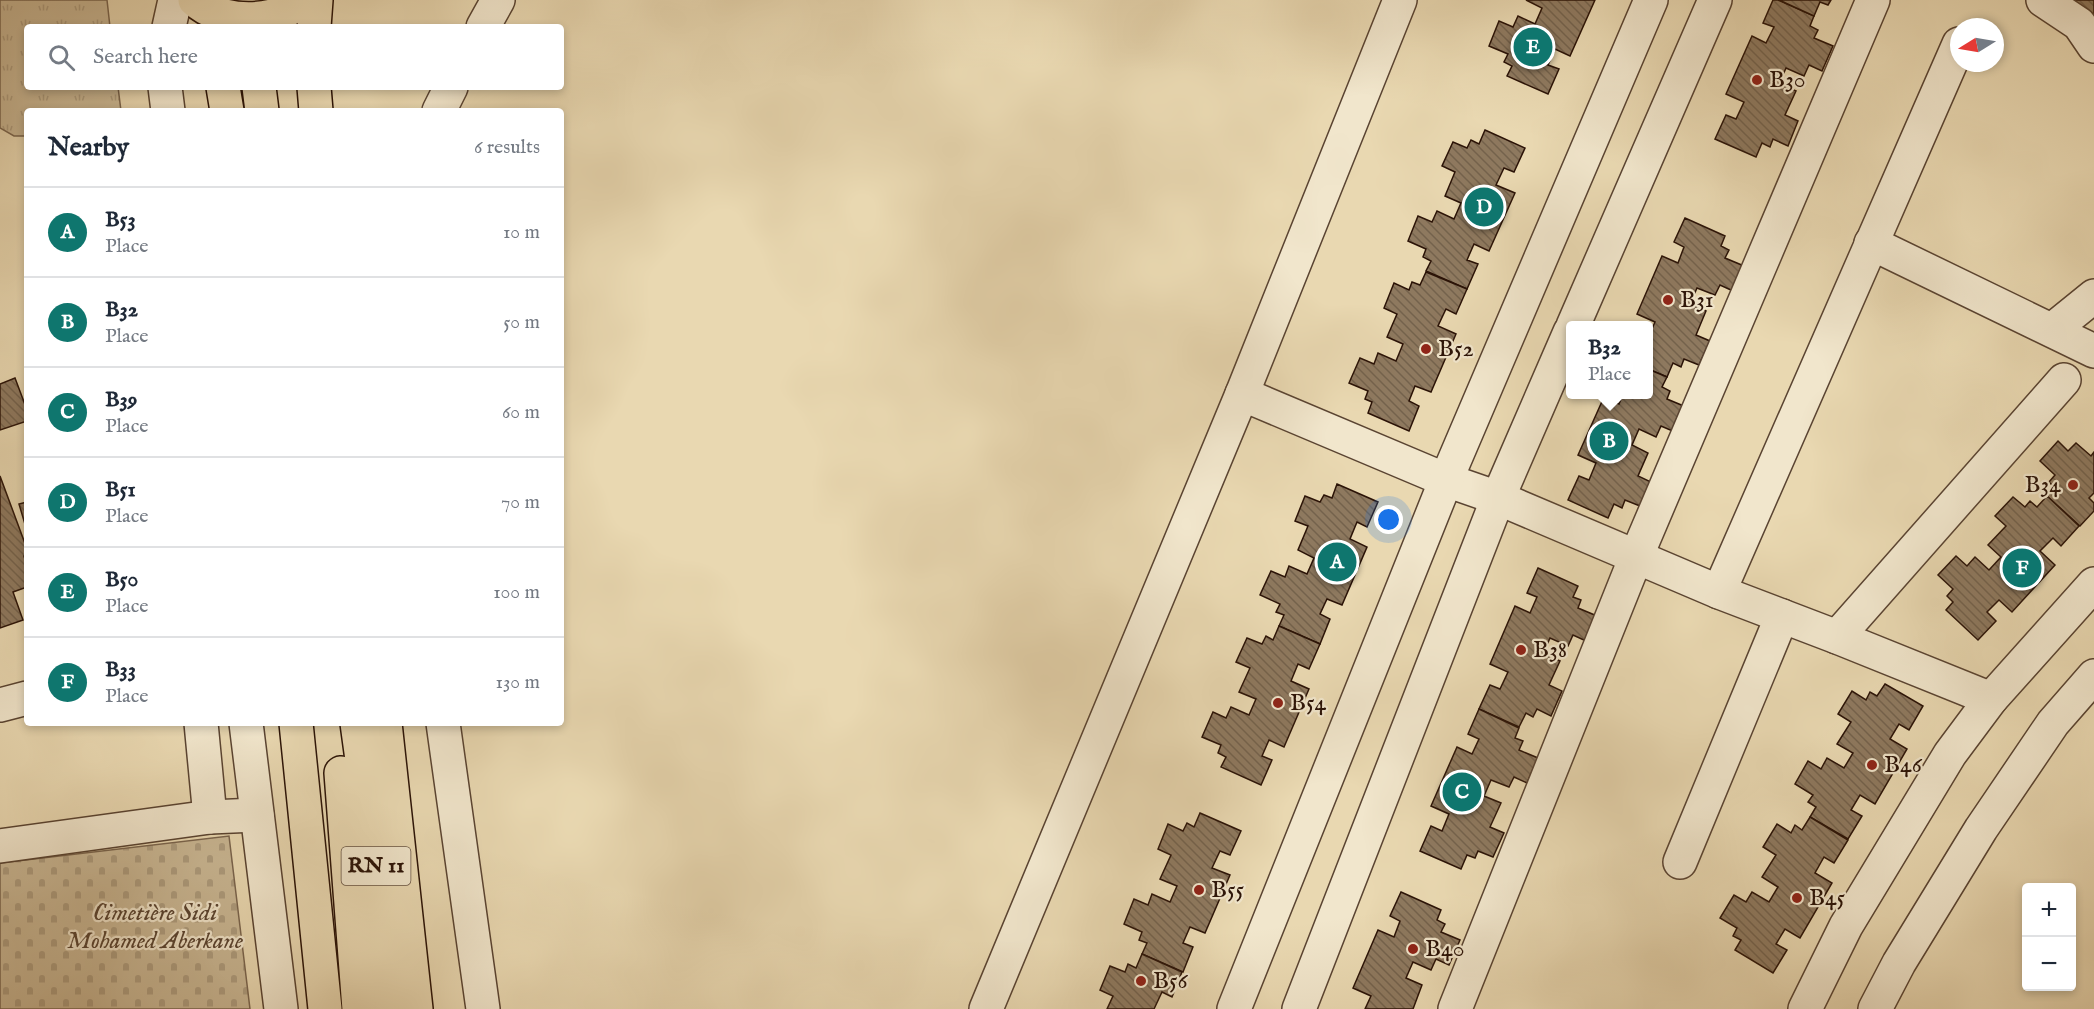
<!DOCTYPE html>
<meta charset="utf-8">
<style>
:root{--surface:#fff;--page:#f6f6f7;--text:#1f2937;--muted:#747a83;--line:#e0e1e3;--accent:#0f766e}
body{margin:0;font-family:"IM FELL English",serif;background:var(--page);color:var(--text)}
.controls{position:absolute;right:18px;bottom:18px;display:grid;overflow:hidden;border-radius:6px;box-shadow:0 3px 9px #0003}
.controls button{width:54px;height:54px;display:grid;place-items:center;padding:0;border:0;border-bottom:2px solid var(--line);background:var(--surface);color:var(--text);font:30px sans-serif}
.compass{position:absolute;left:1950px;top:18px;width:54px;height:54px;border-radius:50%;background:var(--surface);box-shadow:0 3px 9px #0003;rotate:259deg}
.you{position:absolute;left:1389px;top:520px;width:21px;height:21px;margin:-15px;border:4px solid #fff;border-radius:50%;background:#1a73e8;box-shadow:0 0 0 9px #1a73e833}
.badge{display:grid;place-items:center;width:39px;height:39px;border-radius:50%;background:var(--accent);color:#fff;font-size:20px;font-weight:700}
.pin{position:absolute;translate:-50% -50%;border:3px solid #fff;box-shadow:0 2px 6px #0006}
.popup{position:absolute;left:1566px;top:321px;width:87px;height:78px;box-sizing:border-box;display:grid;place-content:center;border-radius:6px;background:var(--surface);filter:drop-shadow(0 2px 4px #0005);font-size:20px;white-space:nowrap;color:var(--muted)}
.popup b{font-size:22px;color:var(--text)}
.popup::after{content:'';position:absolute;left:50%;top:100%;margin-left:-12px;border:12px solid transparent;border-top-color:var(--surface)}
.list{margin:0;padding:0;list-style:none}
h2{display:flex;justify-content:space-between;align-items:center;height:78px;margin:0;padding:0 24px;font-size:26px}
h2 small{font-size:20px;font-weight:400;color:var(--muted)}
.list li{display:grid;grid-template-columns:39px 1fr auto;gap:18px;align-items:center;box-sizing:border-box;height:90px;padding:0 24px;border-top:2px solid var(--line)}
.list b{display:block;font-size:22px;white-space:nowrap}
.list p{margin:0;font-size:20px;white-space:nowrap;color:var(--muted)}
.list em{font-size:20px;font-style:normal;color:var(--muted)}
.icon{flex:none;width:33px;height:33px;fill:none;stroke:currentColor;stroke-width:2;stroke-linecap:round;stroke-linejoin:round}
.map{position:relative;flex:none;width:2094px;height:1009px;overflow:hidden}
.search{position:absolute;background:var(--surface);box-shadow:0 3px 9px #0003;left:24px;top:24px;width:540px;height:66px;display:flex;align-items:center;gap:15px;box-sizing:border-box;padding:0 21px;border-radius:6px;color:var(--muted);font-size:22px}
.panel{position:absolute;background:var(--surface);box-shadow:0 3px 9px #0003;left:24px;top:108px;width:540px;height:618px;border-radius:6px}
.map>svg:first-child{display:block}
</style>
<div class="map">
<svg width="2094" height="1009" viewBox="0 0 2094 1009">
<defs>
<pattern id="cemetery-stones" width="16" height="16" patternUnits="userSpaceOnUse" patternTransform="scale(1.5)"><rect width="16" height="16" fill="#c9b794"/><path d="M2 7V4a2 2 0 0 1 4 0v3zM10 15v-3a2 2 0 0 1 4 0v3z" fill="#ad9c7e"/></pattern>
<pattern id="park-tufts" width="24" height="20" patternUnits="userSpaceOnUse" patternTransform="scale(1.5)"><rect width="24" height="20" fill="#c9b794"/><path d="M3 7l-1-3M5 7V3M7 7l1-3M15 17l-1-3M17 17v-4M19 17l1-3" fill="none" stroke="#ad9c7e"/></pattern>
<pattern id="building-back-hatch" width="6" height="6" patternUnits="userSpaceOnUse" patternTransform="scale(1.5)"><rect width="6" height="6" fill="#8e795f"/><path d="M-1 5l2 2M0 0l6 6M5-1l2 2" fill="none" stroke="#74624c"/></pattern>
</defs>
<rect width="100%" height="100%" fill="#e9d8b1"/>
<filter id="stains"><feTurbulence type="fractalNoise" baseFrequency=".00333" numOctaves="4"/><feColorMatrix values="0 0 0 0 .2 0 0 0 0 .09 0 0 0 0 .02 0 0 0 .5 -.17"/></filter>
<radialGradient id="worn" r=".72"><stop offset=".6" stop-color="#630" stop-opacity="0"/><stop offset="1" stop-color="#630" stop-opacity=".3"/></radialGradient>
<polygon fill="url(#cemetery-stones)" stroke="#7a654e" stroke-width="1.5" points="229,836 250,1009 0,1009 0,863"/>
<polygon fill="url(#park-tufts)" stroke="#7a654e" stroke-width="1.5" points="0,0 107,0 110,27 27,27 27,87 118,87 121,111 27,111 27,136 14,136 0,128"/>
<g fill="url(#building-back-hatch)" stroke="#2b1307" stroke-width="1.5">
<polygon points="1595,0 1570,56 1555,49 1548,65 1559,69 1548,94 1507,76 1512,66 1504,62 1508,54 1489,46 1499,21 1513,27 1518,16 1535,24 1542,8 1526,0"/>
<polygon points="1773,0 1778,0 1814,16 1810,26 1818,30 1814,38 1833,46 1822,71 1809,65 1804,76 1786,68 1779,84 1796,91 1785,115 1798,121 1788,146 1773,139 1770,147 1762,143 1756,157 1715,139 1726,115 1736,119 1744,102 1726,94 1752,36 1766,43 1774,27 1763,23"/>
<polygon points="1779,0 1831,0 1828,5 1820,2 1814,16"/>
<polygon points="2074,0 2094,0 2094,15 2091,17"/>
<polygon points="1485,130 1525,148 1514,172 1504,168 1496,185 1515,193 1489,251 1474,244 1467,260 1478,264 1467,289 1426,271 1431,261 1423,257 1426,249 1408,241 1418,216 1432,222 1437,211 1454,219 1461,203 1445,196 1455,172 1442,166 1453,142 1467,148 1471,140 1479,144"/>
<polygon points="1685,218 1725,236 1721,246 1729,250 1725,258 1744,266 1733,291 1720,285 1715,295 1697,288 1690,304 1706,311 1696,335 1710,341 1699,365 1684,359 1681,367 1673,363 1667,377 1648,369 1648,338 1655,322 1637,314 1662,256 1678,263 1684,247 1674,242"/>
<polygon points="1426,272 1467,289 1456,314 1446,309 1438,326 1456,334 1431,392 1415,386 1409,401 1419,406 1409,431 1368,413 1372,402 1365,399 1368,391 1349,383 1360,358 1374,364 1378,353 1396,361 1403,344 1387,337 1397,314 1384,308 1394,283 1409,290 1412,282 1420,285"/>
<polygon points="1648,369 1667,377 1662,387 1670,391 1667,399 1686,407 1675,432 1661,426 1656,437 1639,429 1632,445 1648,453 1638,476 1651,482 1640,506 1625,500 1622,508 1614,504 1608,518 1568,500 1579,476 1589,480 1596,463 1578,455 1604,397 1619,404 1623,394 1648,394"/>
<polygon points="15,378 27,410 27,421 0,430 0,384"/>
<polygon points="2058,441 2068,451 2076,443 2091,456 2094,452 2094,493 2089,498 2094,503 2094,511 2080,526 2047,496 2055,488 2049,482 2055,475 2040,461"/>
<polygon points="0,476 27,549 27,554 24,556 27,566 27,587 13,592 23,620 0,628"/>
<polygon points="1337,484 1378,502 1367,527 1357,522 1350,539 1367,547 1342,605 1327,599 1320,614 1330,619 1320,644 1279,626 1284,615 1276,612 1280,604 1260,595 1271,571 1285,577 1289,566 1307,574 1314,558 1298,550 1308,526 1295,521 1305,496 1320,502 1324,495 1332,498"/>
<polygon points="2047,496 2079,526 2061,546 2053,538 2040,551 2055,565 2012,612 1999,600 1987,612 1996,621 1978,640 1946,610 1953,602 1947,596 1953,589 1938,575 1956,556 1967,566 1975,557 1989,570 2001,557 1988,545 2006,526 1995,516 2013,497 2025,507 2030,501 2037,507"/>
<polygon points="27,502 27,531 19,504"/>
<polygon points="1538,568 1578,586 1573,597 1581,600 1578,608 1597,616 1586,641 1573,635 1568,646 1550,638 1543,654 1560,661 1549,685 1562,691 1551,716 1537,709 1533,717 1526,713 1519,727 1479,709 1490,685 1500,689 1508,672 1490,664 1515,606 1530,613 1537,597 1527,593"/>
<polygon points="1279,626 1320,644 1309,669 1298,664 1291,681 1309,689 1284,747 1269,740 1262,756 1272,760 1261,785 1221,767 1226,757 1218,753 1221,745 1202,737 1213,712 1226,718 1231,707 1249,715 1256,699 1239,692 1250,668 1236,662 1247,638 1262,644 1266,636 1273,640"/>
<polygon points="1885,684 1923,706 1909,730 1899,724 1890,739 1907,749 1875,804 1860,795 1851,810 1862,816 1848,839 1810,817 1816,807 1808,802 1813,795 1795,784 1808,761 1821,769 1827,758 1844,768 1853,753 1837,744 1851,722 1838,714 1852,691 1866,700 1870,692 1877,696"/>
<polygon points="1479,709 1519,728 1515,738 1523,741 1519,750 1538,758 1527,783 1514,777 1509,787 1491,780 1484,796 1501,803 1490,827 1504,833 1493,857 1478,851 1475,858 1467,855 1461,869 1420,851 1431,826 1442,831 1449,814 1431,806 1457,747 1472,754 1479,739 1468,734"/>
<polygon points="1200,813 1241,831 1230,855 1220,851 1212,868 1230,875 1205,933 1190,927 1183,943 1193,947 1183,972 1142,954 1147,943 1139,940 1142,932 1124,924 1134,899 1148,905 1152,894 1170,902 1177,886 1160,879 1171,855 1158,849 1168,824 1183,831 1187,823 1194,827"/>
<polygon points="1810,817 1848,840 1834,863 1824,857 1815,873 1832,883 1800,938 1785,929 1776,944 1787,950 1773,973 1735,950 1741,940 1733,936 1737,928 1720,918 1734,895 1746,902 1752,892 1769,902 1778,887 1762,877 1776,855 1763,847 1777,824 1791,833 1795,825 1802,830"/>
<polygon points="1401,892 1441,910 1437,920 1445,924 1441,932 1460,940 1449,965 1436,959 1431,970 1413,962 1406,978 1422,985 1413,1009 1365,1009 1371,996 1353,988 1378,930 1394,937 1400,921 1390,916"/>
<polygon points="1142,954 1182,972 1172,997 1162,992 1154,1009 1107,1009 1113,996 1100,990 1110,966 1125,972 1128,964 1136,968"/>
</g>
<g fill="none" stroke-linecap="round" stroke-linejoin="round">
<defs>
<g id="minor">
<polyline points="2043,0 2079,24 2094,46"/>
<polyline points="483,27 498,0"/>
<polyline points="439,111 451,87"/>
<polyline points="1871,243 2094,351"/>
<polyline points="1573,326 1715,0"/>
<polyline points="2052,330 2094,296"/>
<polyline points="1242,394 1446,480 1498,498 1719,592 1837,637 1991,699"/>
<polyline points="1719,592 1959,44"/>
<polyline points="1837,637 2064,380"/>
<polyline points="0,705 27,698"/>
<polyline points="201,723 210,817"/>
<polyline points="443,723 483,1009"/>
<polyline points="0,846 210,817 257,815"/>
<polyline points="1680,862 1782,616"/>
<polyline points="986,1009 1242,394 1400,0"/>
<polyline points="1234,1009 1446,480 1651,0"/>
<polyline points="1299,1009 1498,498 1570,332"/>
<polyline points="1455,1009 1636,557 1873,0"/>
<polyline points="1805,1009 1846,926 1950,754 1991,699 2094,584"/>
<polyline points="1875,1009 1899,963 1981,829 2053,723 2094,676"/>
</g>
<g id="tertiary">
<polyline points="169,27 175,0"/>
<polyline points="165,87 168,111"/>
<polyline points="246,723 281,1009"/>
</g>
<g id="trunk">
<path d="M195 0C222 25 275 25 302 0"/>
<polyline points="314,27 316,0"/>
<polyline points="223,87 227,111"/>
<polyline points="259,87 262,111"/>
<polyline points="314,87 316,111"/>
<polyline points="296,723 325,1009"/>
<polyline points="357,723 383,913 391,1009"/>
<polyline points="385,723 416,1009"/>
<polyline points="341,773 359,1009"/>
</g>
</defs>
<use href="#minor" stroke="#5a4432" stroke-width="36"/>
<use href="#tertiary" stroke="#5a4432" stroke-width="36"/>
<use href="#trunk" stroke="#2b1307" stroke-width="36"/>
<use href="#minor" stroke="#f1e6cc" stroke-width="33"/>
<use href="#tertiary" stroke="#f1e6cc" stroke-width="33"/>
<use href="#trunk" stroke="#e9d8b1" stroke-width="33"/>
</g>
<g fill="#8f2418" stroke="#f1e6cc" stroke-width="2">
<circle cx="1757" cy="80" r="6"/>
<circle cx="1668" cy="300" r="6"/>
<circle cx="1426" cy="349" r="6"/>
<circle cx="2073" cy="485" r="6"/>
<circle cx="1521" cy="650" r="6"/>
<circle cx="1278" cy="703" r="6"/>
<circle cx="1872" cy="765" r="6"/>
<circle cx="1199" cy="890" r="6"/>
<circle cx="1797" cy="898" r="6"/>
<circle cx="1413" cy="949" r="6"/>
<circle cx="1141" cy="981" r="6"/>
</g>
<g text-anchor="middle" dominant-baseline="central" stroke-width="4.5" stroke-linejoin="round" paint-order="stroke">
<rect fill="#f1e6cc" stroke="#665242" stroke-width="1.5" x="341.5" y="847" width="69" height="38" rx="4.5"/>
<g font-size="22" font-weight="bold" fill="#2b1307">
<text x="376" y="866">RN 11</text>
</g>
<g font-size="24" fill="#2b1307" stroke="#f1e6cc" text-anchor="start">
<text x="1769" y="80">B30</text>
<text x="1680" y="300">B31</text>
<text x="1438" y="349">B52</text>
<text x="2061" y="485" text-anchor="end">B34</text>
<text x="1533" y="650">B38</text>
<text x="1290" y="703">B54</text>
<text x="1884" y="765">B46</text>
<text x="1211" y="890">B55</text>
<text x="1809" y="898">B45</text>
<text x="1425" y="949">B40</text>
<text x="1153" y="981">B56</text>
</g>
<g font-size="24" font-style="italic" fill="#5a4431" stroke="#f1e6cc">
<text x="155" y="913">Cimetière Sidi<tspan x="155" dy="28">Mohamed Aberkane</tspan></text>
</g>
</g>
<rect width="100%" height="100%" filter="url(#stains)"/>
<rect width="100%" height="100%" fill="url(#worn)"/>
</svg>
<div class="controls">
<button>+</button>
<button>−</button>
</div>
<svg class="compass" viewBox="-18 -18 36 36"><path d="M0-13l5 13h-10z" fill="#e53935"/><path d="M0 13l5-13h-10z" fill="#747a83"/></svg>
<div class="you"></div>
<div class="pin badge" style="left:1337px;top:562px">A</div>
<div class="pin badge" style="left:1609px;top:441px">B</div>
<div class="popup"><b>B32</b>Place</div>
<div class="pin badge" style="left:1462px;top:792px">C</div>
<div class="pin badge" style="left:1484px;top:207px">D</div>
<div class="pin badge" style="left:1533px;top:47px">E</div>
<div class="pin badge" style="left:2022px;top:568px">F</div>
<div class="search"><svg class="icon" aria-label="search" viewBox="0 0 24 24"><circle cx="10" cy="10" r="6"/><path d="M15 15l6 6"/></svg>Search here</div>
<section class="panel">
<h2>Nearby<small>6 results</small></h2>
<ul class="list">
<li><span class="badge">A</span><div><b>B53</b><p>Place</p></div><em>10 m</em></li>
<li><span class="badge">B</span><div><b>B32</b><p>Place</p></div><em>50 m</em></li>
<li><span class="badge">C</span><div><b>B39</b><p>Place</p></div><em>60 m</em></li>
<li><span class="badge">D</span><div><b>B51</b><p>Place</p></div><em>70 m</em></li>
<li><span class="badge">E</span><div><b>B50</b><p>Place</p></div><em>100 m</em></li>
<li><span class="badge">F</span><div><b>B33</b><p>Place</p></div><em>130 m</em></li>
</ul>
</section>
</div>
